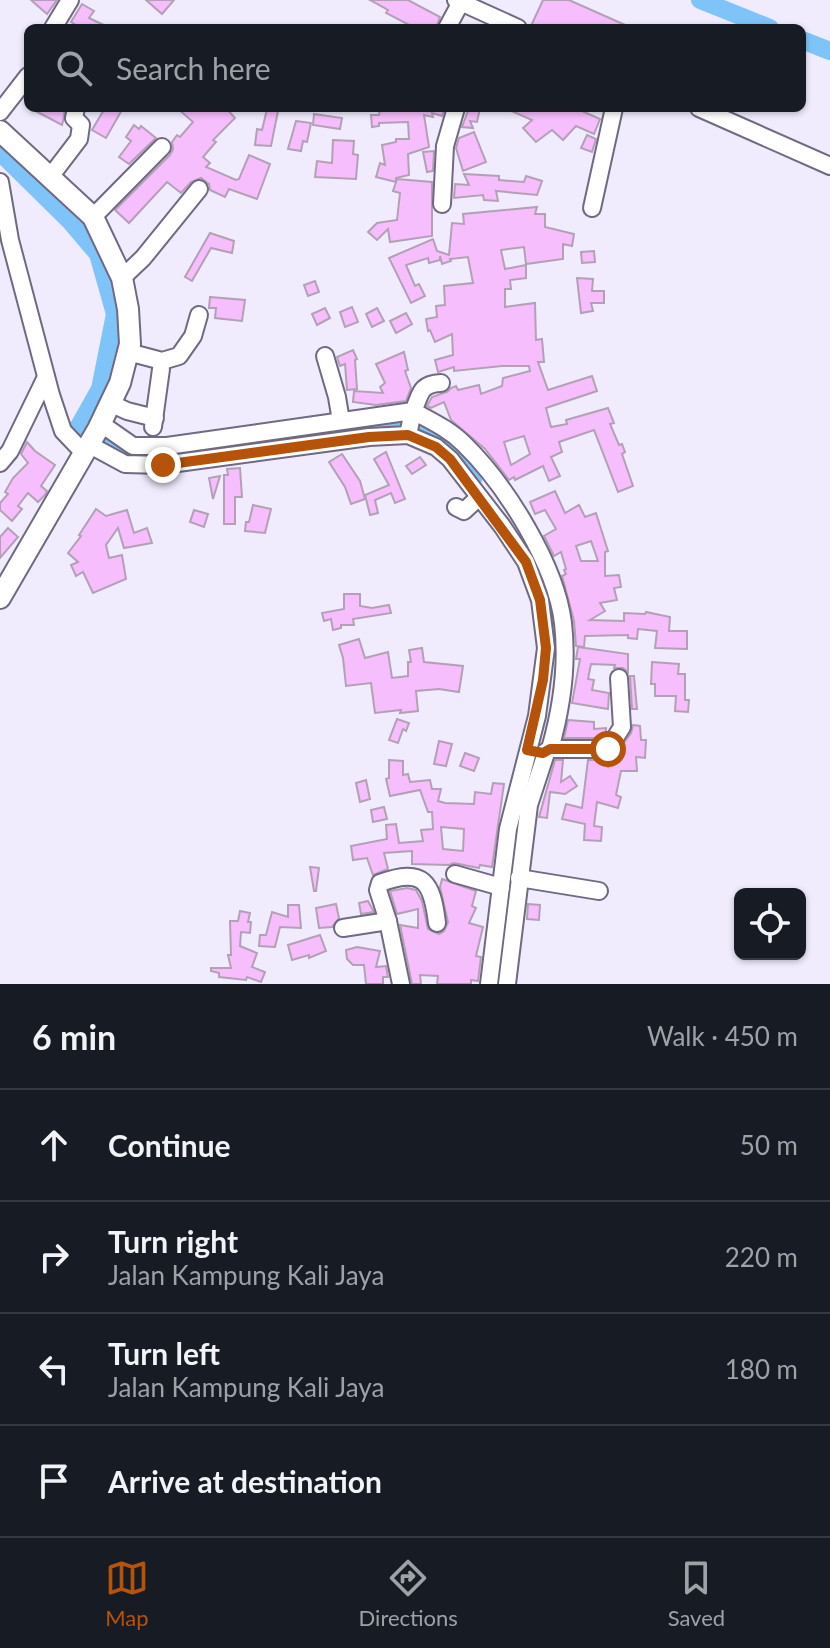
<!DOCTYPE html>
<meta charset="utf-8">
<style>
:root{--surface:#171b24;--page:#20242c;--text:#f1f3f6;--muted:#9ea1a6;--line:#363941;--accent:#b45309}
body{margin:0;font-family:Lato,sans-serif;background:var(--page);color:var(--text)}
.controls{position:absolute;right:24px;bottom:24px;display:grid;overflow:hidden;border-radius:12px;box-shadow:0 2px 6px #0004}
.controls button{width:72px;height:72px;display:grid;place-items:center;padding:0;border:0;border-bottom:2px solid var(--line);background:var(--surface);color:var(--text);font:40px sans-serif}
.stop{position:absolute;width:24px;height:24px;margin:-18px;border:6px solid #b45309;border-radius:50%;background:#fff}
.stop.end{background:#b45309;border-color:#fff;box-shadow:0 2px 8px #0008}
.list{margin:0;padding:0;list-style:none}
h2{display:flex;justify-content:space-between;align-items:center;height:104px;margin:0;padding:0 32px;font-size:34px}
h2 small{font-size:26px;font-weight:400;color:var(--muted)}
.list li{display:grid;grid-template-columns:52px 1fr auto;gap:24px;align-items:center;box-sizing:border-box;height:112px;padding:0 32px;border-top:2px solid var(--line)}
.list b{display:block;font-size:30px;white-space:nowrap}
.list p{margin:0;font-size:26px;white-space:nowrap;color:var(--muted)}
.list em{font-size:26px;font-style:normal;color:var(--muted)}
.icon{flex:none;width:44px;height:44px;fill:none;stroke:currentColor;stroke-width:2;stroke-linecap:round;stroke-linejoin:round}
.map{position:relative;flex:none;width:830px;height:984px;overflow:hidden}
.search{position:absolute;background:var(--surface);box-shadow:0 2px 6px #0004;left:24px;right:24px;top:24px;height:88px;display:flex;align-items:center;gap:20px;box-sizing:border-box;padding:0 28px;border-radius:12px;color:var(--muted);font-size:30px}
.sheet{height:552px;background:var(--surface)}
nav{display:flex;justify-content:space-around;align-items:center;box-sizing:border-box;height:112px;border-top:2px solid var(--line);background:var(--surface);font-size:22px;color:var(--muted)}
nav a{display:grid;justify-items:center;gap:4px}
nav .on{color:var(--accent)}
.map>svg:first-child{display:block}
</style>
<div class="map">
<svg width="830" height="984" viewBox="0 0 830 984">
<rect width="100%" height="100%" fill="#f0ecfe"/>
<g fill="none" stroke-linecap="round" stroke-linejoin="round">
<g stroke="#7fc4f9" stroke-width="18">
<polyline points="700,0 770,28"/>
<polyline points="802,40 830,51"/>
<polyline points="0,152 69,220 98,254 115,314 100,389 78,428 117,452 171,458"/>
<polyline points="208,452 402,421 435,426 474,477"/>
<polyline points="532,565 547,593 549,620"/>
</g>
</g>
<g fill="#f6befc" stroke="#b4a0b6" stroke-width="2" fill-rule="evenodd">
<polygon points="31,0 57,0 47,14"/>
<polygon points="146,0 174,0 162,14"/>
<polygon points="370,0 408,0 440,17 436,28 415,28 386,13 388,10"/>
<polygon points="543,0 569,0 632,28 530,28"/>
<polygon points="82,4 94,11 89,18 110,28 81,28 71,22"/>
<polygon points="30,108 65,108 63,121 62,125"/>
<polygon points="105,108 123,108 106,138 92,130"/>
<polygon points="177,108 226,108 235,118 213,140 216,142 203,157 210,163 206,167 236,180 239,179 249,155 270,164 257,199 229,189 225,197 210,190 209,184 201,178 191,182 181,193 167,182 129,223 115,210 170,155 173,149 172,142 177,135 180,137 193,122"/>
<polygon points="380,108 445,108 442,116 432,113 433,117 424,115 429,147 408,154 409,175 396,178 396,182 397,179 432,182 432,236 390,242 388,229 377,240 368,232 377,223 397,220 400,193 393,191 396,182 376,177 380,163 385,165 382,145 396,142 396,139 409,139 408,122 379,123 379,126 372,127 371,115 379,115"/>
<polygon points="469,108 480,108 477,122 470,121 473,128 462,127"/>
<polygon points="505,108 586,108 584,112 600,119 594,134 576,126 563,140 552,130 536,142 523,128 532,120"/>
<polygon points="267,109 278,111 271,146 255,145 257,129 262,130"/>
<polygon points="314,114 342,118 340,129 313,125"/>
<polygon points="296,121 311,123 307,142 303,141 301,151 288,149"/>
<polygon points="134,125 139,129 141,126 156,138 129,164 119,157 131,141 126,137"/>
<polygon points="474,132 486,162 463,171 456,148 459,138"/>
<polygon points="587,135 596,139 592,152 581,148"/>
<polygon points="333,140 354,141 353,154 358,155 356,179 315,177 317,161 332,163"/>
<polygon points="434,151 433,171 427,172 423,152"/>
<polygon points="464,174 499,176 499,180 524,182 526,176 542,181 537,195 496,191 498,201 484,200 483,195 454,198 455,184 469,185"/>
<path d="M537 207 535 214H545V227L574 234 572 246 563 244V259L526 264 524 247 501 250 505 269 526 265V278L510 280 511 289H505V307L535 303 536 340 542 339 544 362H538L548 390 592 376 597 391 546 408 551 427 567 424 566 420 608 408 614 423 610 424 619 445 622 444 625 452 622 454 633 486 618 492 594 430 559 442 562 452 551 457 560 476 549 481 543 466 515 480 514 477 509 480 485 449 451 420 444 402 431 408 427 406 432 397 447 392 451 388 456 386 458 390 479 385 481 394 502 386 503 378 530 371 529 366H502L454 371V367L438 372 435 360 453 355 452 334 435 342 430 330 428 331 426 319 437 317 436 306 445 305 444 286 473 283 468 257 450 259 451 261 442 264 440 256V260L429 263 428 258 406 265 415 286 419 284 425 296 411 303 389 258 433 239 437 251 449 255 452 223 464 224 463 214ZM524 436 530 454 511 465 504 442Z"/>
<polygon points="210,233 234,241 232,253 211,248 192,281 185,277"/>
<polygon points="594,251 595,262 582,263 581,252"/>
<polygon points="577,278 593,279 592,291 604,291 604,303 591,303 593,311 581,313"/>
<polygon points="315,281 319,292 308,296 304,285"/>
<polygon points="210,297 245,300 242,321 215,318 216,308 209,308"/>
<polygon points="352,307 358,322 345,327 340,312"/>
<polygon points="325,308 330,318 317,325 312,314"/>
<polygon points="377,308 384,321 372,327 366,314"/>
<polygon points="406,313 412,324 396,333 390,321"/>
<polygon points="353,350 357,359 355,360 357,389 347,390 345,364 340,366 337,357"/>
<polygon points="404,352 408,370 405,371 411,388 406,401 376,405 353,402 354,391 383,393 380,387 385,383 376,364"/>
<polygon points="27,442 35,451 55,465 41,486 47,491 45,495 38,502 28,493 18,506 22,509 12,521 0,510 0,503 8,494 5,492 13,478 28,463 21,454"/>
<polygon points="386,452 405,499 395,503 391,493 375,500 378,513 370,515 365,495 389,485 374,459"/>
<polygon points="342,454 360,481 365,499 351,504 345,487 329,462"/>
<polygon points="420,457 426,465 412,474 406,466"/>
<polygon points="240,468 242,497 235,497 235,524 224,524 224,475 228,475 227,469"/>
<polygon points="220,476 213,499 209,478"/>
<path d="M555 491 565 513 579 505 585 517 596 513 608 551 605 552V576L619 575 621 587 614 588 617 600 600 603 605 611 590 620 624 621V613L645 614 646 612 670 617 669 631H687V649L655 648 657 631 638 629 637 639 628 638V635L585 636 584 647 576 646 574 621 562 576 566 574 564 570 566 569 561 552 554 556 544 536 556 529 545 510 535 514 530 502ZM591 541 598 561H581L576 546Z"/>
<polygon points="253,505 271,509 265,533 245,531 246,522 249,522"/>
<polygon points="96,509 106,516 127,510 134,533 147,528 152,543 124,548 118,528 106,545 109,558 122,555 126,579 93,593 83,572 76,576 71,565 78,562 68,553 81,536 79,535"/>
<polygon points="194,510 208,514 204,527 190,522"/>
<polygon points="8,528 18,537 0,558 0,537"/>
<polygon points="344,594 360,594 360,606 372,608 389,605 391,613 353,619 354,625 341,625 341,628 333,630 331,619 324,621 322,613 344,609"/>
<polygon points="359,639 365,658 388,652 392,678 408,676 408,662 411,662 409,650 422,648 424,662 463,666 459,692 439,689 416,691 418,711 400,713 401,710 375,713 371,683 346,686 343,658 339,645"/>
<polygon points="578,647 628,654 628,672 623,668 614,668 615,665 591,664 588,679 594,680 592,690 609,693 608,709 572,703 580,659 576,659"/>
<polygon points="652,662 679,664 678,674 685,674 685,700 689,700 688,712 675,711 676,696 655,696 655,684 651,684"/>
<polygon points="630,676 634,676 637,709 632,709"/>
<polygon points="397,719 409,723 406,731 403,729 398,743 389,740"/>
<polygon points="568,720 594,722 594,729 606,728 606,731 602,738 564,738"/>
<polygon points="633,725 640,726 641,740 646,740 645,758 636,757 637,771 621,771 616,795 621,797 618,808 597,802 594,826 602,827 601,841 584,840 585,824 562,819 566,804 582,808 588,760 608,760 608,768 612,759 631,733"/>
<polygon points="439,741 452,744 446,766 434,764"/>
<polygon points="465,753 479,758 474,771 460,766"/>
<path d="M389 760 403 761V775L408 774 410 782 430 780 432 789H441L438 801 445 803 474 804 475 792 491 794 493 783 504 784 492 867 480 865 479 868 454 863 449 865 412 864V851L384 853 388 869 373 875 367 858 353 860 351 846 387 839 386 825 396 824 399 843 423 841 421 830 433 829 432 812H428L420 790 390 796 386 779 389 778ZM441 827 464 829 463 851 443 849Z"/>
<polygon points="555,760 563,760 561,782 570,776 577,786 565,794 550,792 547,818 539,817"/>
<polygon points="366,780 370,799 360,802 356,783"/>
<polygon points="384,807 387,819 373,822 371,810"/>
<polygon points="310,867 319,868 316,891 314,891"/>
<polygon points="442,879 476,891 472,906 476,908 469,923 483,927 476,956 481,957 478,981 471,980 471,984 437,984 438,976 420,975 421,984 412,984 400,925 418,928 418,909 397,914 390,891 407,888 416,890 422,901 428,929 439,934 444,931 448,922 440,887"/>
<polygon points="368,901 374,912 361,914 359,903"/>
<polygon points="336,904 339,918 332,927 319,928 316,908"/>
<polygon points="528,904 540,905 539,920 527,919"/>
<polygon points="288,905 299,905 301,928 280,927 275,947 259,946 260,935 266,935 272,912 288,917"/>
<polygon points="240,911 250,913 248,922 251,922 250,933 241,932 240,946 257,953 252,967 265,972 261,982 247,977 246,980 219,977 219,973 211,971 211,968 231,968 228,955 231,955 230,921 238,921"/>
<polygon points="320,935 326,951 309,958 309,955 292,960 288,945"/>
<polygon points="357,947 380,951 376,967 386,966 388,977 383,977 383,984 366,984 364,965 353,965 347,959 346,950"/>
</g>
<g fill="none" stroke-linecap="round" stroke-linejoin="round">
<defs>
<g id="minor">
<polyline points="456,0 518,28"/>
<polyline points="53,28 70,0"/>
<polyline points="447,28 461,2"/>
<polyline points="699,108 830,166"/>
<polyline points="0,112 28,76"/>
<polyline points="50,177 79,139 81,125 74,118 76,108"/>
<polyline points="0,182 10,240 51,395 63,431 84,453"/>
<polyline points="442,204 445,146 456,108"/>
<polyline points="592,208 614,108"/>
<polyline points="93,217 162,147"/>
<polyline points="122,278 143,258 199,189"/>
<polyline points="128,352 162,361 179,356 193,336 199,315"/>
<polyline points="325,356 337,397 341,421"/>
<polyline points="110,403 127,411 155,418"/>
<path d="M100 423 133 446H167L413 411C421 396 418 384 441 383"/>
<polyline points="153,427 161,369"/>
<path d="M408 435 413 411C431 421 449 429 464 444 506 485 556 565 563 623 568 666 562 707 550 749"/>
<polyline points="88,444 125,464 163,465 369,437 408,435 436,447 450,459 502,526 526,562 540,600 546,648 537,716 508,829 489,984"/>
<polyline points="0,463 10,451 46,377"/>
<polyline points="456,507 464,511 478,498"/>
<polyline points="544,753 550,749 608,749 622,727 619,678"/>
<polyline points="455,874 501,887"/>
<polyline points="519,878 599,891"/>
<polyline points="343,928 388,921"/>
<path d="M401 984 388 921 378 890 380 883C424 867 432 882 437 923"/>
<polyline points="507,984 529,805 546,753"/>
</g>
<polyline id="major" points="0,131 93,217 122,278 128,309 130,344 120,383 98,429 0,598"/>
</defs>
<use href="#minor" stroke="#6f6982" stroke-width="20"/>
<use href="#major" stroke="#6f6982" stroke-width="24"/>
<use href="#minor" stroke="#fff" stroke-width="16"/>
<use href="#major" stroke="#fff" stroke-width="20"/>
</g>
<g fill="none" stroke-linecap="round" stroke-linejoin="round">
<polyline stroke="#b45309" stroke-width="10" points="163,465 369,437 408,435 436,447 450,459 526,562 540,600 546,648 543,680 527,750 543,753 550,749 608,749"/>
</g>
</svg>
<div class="controls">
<button><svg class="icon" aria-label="locate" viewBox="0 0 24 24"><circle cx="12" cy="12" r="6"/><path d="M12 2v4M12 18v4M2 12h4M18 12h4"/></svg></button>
</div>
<div class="stop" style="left:608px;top:749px"></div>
<div class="stop end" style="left:163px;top:465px"></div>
<div class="search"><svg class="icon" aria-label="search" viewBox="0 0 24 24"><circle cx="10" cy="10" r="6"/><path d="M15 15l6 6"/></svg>Search here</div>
</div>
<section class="sheet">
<h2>6 min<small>Walk · 450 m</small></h2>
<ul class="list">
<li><svg class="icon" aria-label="ahead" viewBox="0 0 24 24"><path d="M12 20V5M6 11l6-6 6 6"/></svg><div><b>Continue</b></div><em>50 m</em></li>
<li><svg class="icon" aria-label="right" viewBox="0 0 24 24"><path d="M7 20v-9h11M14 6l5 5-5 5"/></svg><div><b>Turn right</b><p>Jalan Kampung Kali Jaya</p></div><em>220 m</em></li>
<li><svg class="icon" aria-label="left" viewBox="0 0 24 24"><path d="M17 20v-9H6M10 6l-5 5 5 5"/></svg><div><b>Turn left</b><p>Jalan Kampung Kali Jaya</p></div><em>180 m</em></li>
<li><svg class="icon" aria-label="arrive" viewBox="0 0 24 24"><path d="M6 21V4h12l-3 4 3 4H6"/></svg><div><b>Arrive at destination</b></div></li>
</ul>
</section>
<nav>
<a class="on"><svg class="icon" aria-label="map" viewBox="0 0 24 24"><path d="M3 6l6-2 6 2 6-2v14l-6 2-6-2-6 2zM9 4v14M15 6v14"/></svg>Map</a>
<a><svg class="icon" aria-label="directions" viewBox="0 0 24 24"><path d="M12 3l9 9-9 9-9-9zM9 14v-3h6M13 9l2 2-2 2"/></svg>Directions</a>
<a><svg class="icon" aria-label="saved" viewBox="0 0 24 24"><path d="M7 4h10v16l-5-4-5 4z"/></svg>Saved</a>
</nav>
